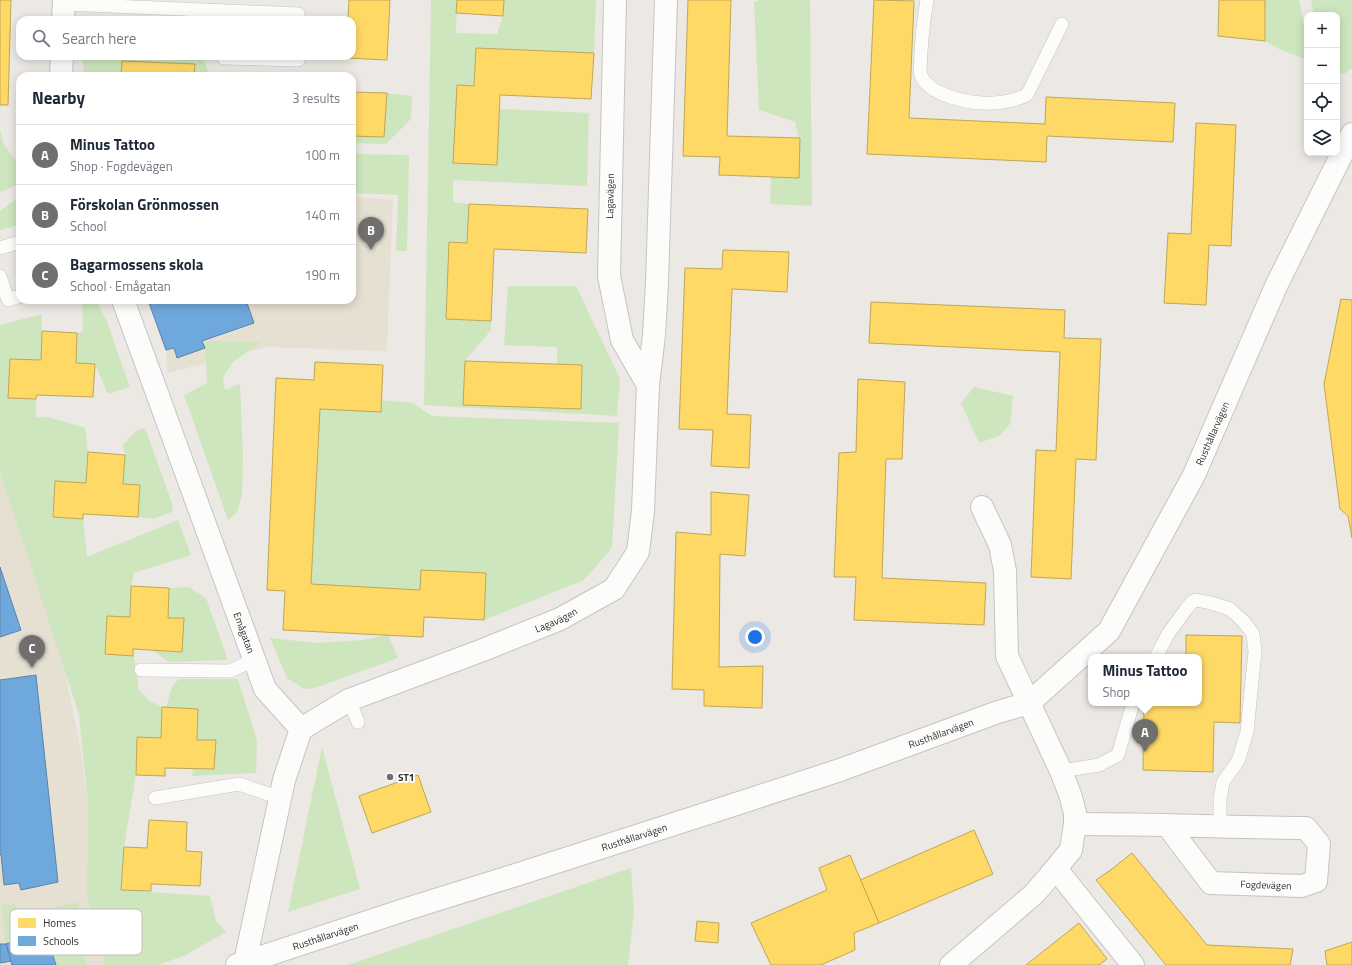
<!DOCTYPE html>
<meta charset="utf-8">
<style>
:root{--surface:#fff;--page:#f2f2f3;--text:#1f2937;--muted:#747a83;--line:#e0e1e3;--accent:#706f6e}
body{margin:0;font-family:"Titillium Web",sans-serif;background:var(--page);color:var(--text)}
.controls{position:absolute;right:12px;top:12px;display:grid;overflow:hidden;border-radius:8px;box-shadow:0 2px 10px #0003}
.controls button{width:36px;height:36px;display:grid;place-items:center;padding:0;border:0;border-bottom:1px solid var(--line);background:var(--surface);color:var(--text);font:20px sans-serif}
.you{position:absolute;left:755px;top:637px;width:14px;height:14px;margin:-10px;border:3px solid #fff;border-radius:50%;background:#1a73e8;box-shadow:0 0 0 6px #1a73e833}
.badge{display:grid;place-items:center;width:26px;height:26px;border-radius:50%;background:var(--accent);color:#fff;font-size:13px;font-weight:700}
.pin{position:absolute;translate:-50% -33px;filter:drop-shadow(0 1px 2px #0008)}
.pin::after{content:'';position:absolute;top:21px;width:14px;height:12px;background:inherit;clip-path:polygon(0 0,100% 0,50% 100%)}
.popup{position:absolute;left:1088px;top:654px;width:114px;height:52px;box-sizing:border-box;display:grid;place-content:center;border-radius:8px;background:var(--surface);filter:drop-shadow(0 1px 3px #0005);font-size:13px;white-space:nowrap;color:var(--muted)}
.popup b{font-size:15px;color:var(--text)}
.popup::after{content:'';position:absolute;left:50%;top:100%;margin-left:-8px;border:8px solid transparent;border-top-color:var(--surface)}
.list{margin:0;padding:0;list-style:none}
h2{display:flex;justify-content:space-between;align-items:center;height:52px;margin:0;padding:0 16px;font-size:17px}
h2 small{font-size:13px;font-weight:400;color:var(--muted)}
.list li{display:grid;grid-template-columns:26px 1fr auto;gap:12px;align-items:center;box-sizing:border-box;height:60px;padding:0 16px;border-top:1px solid var(--line)}
.list b{display:block;font-size:15px;white-space:nowrap}
.list p{margin:0;font-size:13px;white-space:nowrap;color:var(--muted)}
.list em{font-size:13px;font-style:normal;color:var(--muted)}
.icon{flex:none;width:22px;height:22px;fill:none;stroke:currentColor;stroke-width:2;stroke-linecap:round;stroke-linejoin:round}
.map{position:relative;flex:none;width:1352px;height:965px;overflow:hidden}
.search{position:absolute;background:var(--surface);box-shadow:0 2px 10px #0003;left:16px;top:16px;width:340px;height:44px;display:flex;align-items:center;gap:10px;box-sizing:border-box;padding:0 14px;border-radius:12px;color:var(--muted);font-size:15px}
.panel{position:absolute;background:var(--surface);box-shadow:0 2px 10px #0003;left:16px;top:72px;width:340px;height:232px;border-radius:12px}
.map>svg:first-child{display:block}
</style>
<div class="map">
<svg width="1352" height="965" viewBox="0 0 1352 965">
<rect width="100%" height="100%" fill="#ece8e4"/>
<g fill="#e6e0d3">
<polygon points="352,197 393,200 387,351 267,347 167,373 166,350 148,300 352,300"/>
<polygon points="0,464 47,585 81,750 106,965 0,965"/>
</g>
<g fill="#cee6be">
<polygon points="431,0 457,0 456,33 497,34 503,16 504,0 596,0 594,53 476,48 474,86 457,85 454,164 497,164 500,109 589,113 587,186 453,180 453,202 469,204 467,243 449,243 446,319 491,321 491,330 465,361 464,405 581,409 582,365 557,364 557,347 504,345 508,286 576,286 620,379 617,416 424,405"/>
<polygon points="760,0 810,0 812,206 770,204 771,177 799,178 800,145 795,122 759,110 754,2"/>
<polygon points="1265,0 1299,0 1307,43 1307,60 1279,49 1265,41"/>
<polygon points="1311,0 1352,0 1352,68 1346,73 1337,73 1337,15 1314,15"/>
<polygon points="119,18 188,19 188,20 112,20"/>
<polygon points="82,56 202,56 210,76 194,76 195,64 122,61 121,76 84,76"/>
<polygon points="387,93 412,96 411,119 386,144 352,143 352,136 384,137"/>
<polygon points="0,129 3,143 20,167 20,184 0,192"/>
<polygon points="352,154 409,155 407,251 396,251 398,195 352,193"/>
<polygon points="20,196 20,225 0,230 0,211"/>
<polygon points="82,300 96,302 106,319 130,387 108,394 95,364 76,363 77,333 83,332"/>
<polygon points="42,314 41,360 10,359 8,398 36,399 36,417 48,417 85,428 88,452 86,483 55,482 53,517 83,519 87,557 178,520 191,555 134,573 131,586 130,617 107,617 105,654 133,655 133,649 139,690 148,700 162,707 161,738 137,737 136,775 124,847 121,890 210,896 216,921 226,932 184,956 157,965 105,965 87,895 88,806 79,714 0,472 0,325"/>
<polygon points="202,341 261,342 233,362 223,377 225,390 240,384 243,457 242,495 237,512 228,520 184,395 207,383 205,348"/>
<polygon points="974,387 1013,396 1010,424 999,436 979,443 961,403"/>
<polygon points="381,400 413,403 432,416 619,423 612,548 584,580 484,620 420,590 311,584 320,409 380,412"/>
<polygon points="145,428 173,506 172,512 153,519 138,517 140,485 123,484 125,455 123,445 137,430"/>
<polygon points="189,587 206,598 228,660 169,662 152,650 184,618 168,618 169,588"/>
<polygon points="388,635 398,658 315,688 304,689 287,678 270,638 316,643 363,640"/>
<polygon points="179,679 238,679 257,740 256,773 192,776 193,768 214,769 216,740 197,740 198,709 166,708 172,686"/>
<polygon points="322,747 360,889 288,912"/>
<polygon points="631,868 634,911 628,965 348,965"/>
<polygon points="78,902 86,965 56,965 45,931 6,944 1,905 15,904 23,915"/>
</g>
<g fill="#ffd966" stroke="#c0a655">
<polygon points="0,0 11,0 8,105 0,105"/>
<polygon points="349,0 390,0 387,60 347,58 347,56 352,56 352,20 348,20"/>
<polygon points="457,0 504,0 503,16 456,13"/>
<polygon points="688,0 731,0 727,136 800,138 799,178 719,175 720,157 683,156"/>
<polygon points="874,0 914,1 909,118 1045,124 1046,97 1175,103 1173,142 1047,136 1046,162 867,154"/>
<polygon points="1219,0 1265,0 1265,41 1218,36"/>
<polygon points="476,48 594,53 591,99 500,95 497,165 453,163 457,85 474,86"/>
<polygon points="122,61 195,64 194,76 121,76"/>
<polygon points="352,92 387,93 384,137 352,136"/>
<polygon points="1196,123 1236,125 1231,246 1209,245 1206,305 1164,303 1168,233 1191,234"/>
<polygon points="469,204 588,209 586,253 494,249 491,321 446,319 449,242 467,243"/>
<polygon points="723,250 789,252 787,292 732,289 727,414 751,415 749,468 711,466 713,430 679,429 685,268 722,269"/>
<polygon points="1341,299 1352,300 1352,538 1348,516 1340,509 1324,384"/>
<polygon points="871,302 1065,310 1064,338 1101,339 1096,460 1076,459 1071,579 1031,577 1036,450 1056,451 1060,352 869,343"/>
<polygon points="42,331 77,333 76,363 95,364 93,397 37,395 36,399 8,398 10,359 41,360"/>
<polygon points="465,361 582,365 581,409 463,405"/>
<polygon points="315,362 383,365 381,412 320,409 311,584 420,590 421,570 486,573 484,620 424,617 423,637 283,630 285,591 267,590 276,378 314,380"/>
<polygon points="858,379 905,382 902,459 886,459 882,578 986,583 984,625 854,620 856,577 834,577 839,453 856,452"/>
<polygon points="88,452 125,455 123,484 140,485 138,517 83,514 83,519 53,517 55,481 86,483"/>
<polygon points="711,492 749,495 745,556 720,554 719,667 763,666 762,708 704,706 704,690 672,689 676,532 711,535"/>
<polygon points="131,586 169,588 168,618 184,618 182,652 133,649 133,656 105,654 107,616 130,617"/>
<polygon points="1186,635 1242,636 1240,723 1214,722 1213,772 1143,770 1144,703 1199,703 1199,657 1186,657"/>
<polygon points="162,707 198,709 197,740 216,740 214,769 165,768 165,776 136,775 137,737 161,738"/>
<polygon points="418,775 431,812 372,833 359,796"/>
<polygon points="149,820 187,822 186,851 202,852 200,886 151,884 151,891 121,890 124,847 147,848"/>
<polygon points="974,830 993,874 879,923 860,880"/>
<polygon points="1132,853 1207,945 1293,949 1290,965 1166,965 1096,880 1112,869"/>
<polygon points="850,855 879,923 854,933 855,950 821,965 771,965 751,923 827,890 819,868"/>
<polygon points="697,921 719,923 718,943 695,941"/>
<polygon points="1079,923 1107,959 1099,965 1026,965"/>
<polygon points="1352,942 1352,965 1327,965 1325,951"/>
</g>
<g fill="#6fa8dc" stroke="#5c83a8">
<polygon points="148,300 246,300 254,323 202,341 205,348 177,358 174,348 166,350"/>
<polygon points="0,567 21,630 0,637"/>
<polygon points="36,675 58,882 21,890 19,883 4,885 1,854 0,855 0,680"/>
<polygon points="45,931 56,965 12,965 6,944"/>
<polygon points="0,944 6,944 11,961 0,963"/>
</g>
<g fill="none" stroke-linecap="round" stroke-linejoin="round">
<defs>
<g id="service">
<path d="M927 0C924 18 922 34 921 52 921 58 920 65 920 71 923 93 963 102 982 103 997 104 1013 101 1027 95L1062 24"/>
<polyline points="64,4 298,14 298,20"/>
<polyline points="223,56 224,58 298,60 298,56"/>
<polyline points="0,248 20,242"/>
<polyline points="0,276 8,300 20,296"/>
<polyline points="1156,657 1168,634 1187,608 1192,602 1196,600 1211,603 1230,609 1244,622 1253,634 1255,651 1247,732 1238,761 1223,782 1220,799 1220,826"/>
<polyline points="141,670 230,671 254,660"/>
<polyline points="349,700 358,722"/>
<polyline points="1061,771 1099,765 1118,755 1133,703"/>
<polyline points="155,798 239,784 280,798"/>
</g>
<g id="minor">
<polyline points="615,0 609,276 622,340 648,385"/>
<polyline points="63,20 64,0"/>
<polyline points="61,76 62,56"/>
<path id="s1" d="M123 300 265 689 301 729"/>
<path id="s2" d="M301 729 349 700 483 650 560 619 614 589 638 552 643 511 648 385 654 335 657 283 666 0"/>
<path id="s3" d="M730 806 840 770 998 712 1029 703 1109 631 1194 475 1277 284 1352 134"/>
<path d="M1075 824C1152 824 1229 827 1306 828L1319 844 1316 881 1302 886 1211 883 1167 825"/>
<polyline points="1056,869 1133,965"/>
<polyline points="245,962 284,780 301,729"/>
<path id="s4" d="M237 965 407 909 519 874"/>
<polyline points="951,965 1034,894 1047,879 1071,850 1075,824 1075,813 1071,797 1061,771 1007,656 1005,571 1000,545 982,507"/>
</g>
</defs>
<use href="#service" stroke="#c5c4c5" stroke-width="14"/>
<use href="#minor" stroke="#c5c4c5" stroke-width="24"/>
<use href="#service" stroke="#fcfcfb" stroke-width="13"/>
<use href="#minor" stroke="#fcfcfb" stroke-width="22"/>
<defs>
<g id="minor-bridge">
<path id="s5" d="M519 874 730 806"/>
</g>
</defs>
<use href="#minor-bridge" stroke="#c5c4c5" stroke-width="24" stroke-linecap="butt"/>
<use href="#minor-bridge" stroke="#fcfcfb" stroke-width="22"/>
</g>
<circle fill="#706f6e" stroke="#fff" stroke-width="1.5" cx="390" cy="777" r="4"/>
<g text-anchor="middle" dominant-baseline="central" stroke-width="4" stroke-linejoin="round" paint-order="stroke">
<g font-size="10" fill="#2e2e2e" stroke="#fff">
<text transform="translate(610 196) rotate(-89)">Lagavägen</text>
<text stroke="none"><textPath href="#s3" startOffset="647">Rusthållarvägen</textPath></text>
<text stroke="none"><textPath href="#s2" startOffset="278">Lagavägen</textPath></text>
<text stroke="none"><textPath href="#s1" startOffset="354">Emågatan</textPath></text>
<text stroke="none"><textPath href="#s3" startOffset="223">Rusthållarvägen</textPath></text>
<text stroke="none"><textPath href="#s5" startOffset="121">Rusthållarvägen</textPath></text>
<text transform="translate(1266 885) rotate(2)">Fogdevägen</text>
<text stroke="none"><textPath href="#s4" startOffset="93">Rusthållarvägen</textPath></text>
</g>
<g font-size="10" font-weight="bold" fill="#2e2e2e" stroke="#fff" text-anchor="start">
<text x="398" y="777">ST1</text>
</g>
</g>
<rect x="10" y="909" width="132" height="46" rx="6" fill="#fff" stroke="#c0c0c0" stroke-width="1"/>
<rect x="18" y="918" width="18" height="10" fill="#ffd966"/>
<rect x="18" y="936" width="18" height="10" fill="#6fa8dc"/>
<g font-size="11" fill="#2e2e2e">
<text x="43" y="927">Homes</text>
<text x="43" y="945">Schools</text>
</g>
</svg>
<div class="controls">
<button>+</button>
<button>−</button>
<button><svg class="icon" aria-label="locate" viewBox="0 0 24 24"><circle cx="12" cy="12" r="6"/><path d="M12 2v4M12 18v4M2 12h4M18 12h4"/></svg></button>
<button><svg class="icon" aria-label="layers" viewBox="0 0 24 24"><path d="M12 4l9 5-9 5-9-5zM3 14l9 5 9-5"/></svg></button>
</div>
<div class="you"></div>
<div class="pin badge" style="left:1145px;top:752px">A</div>
<div class="popup"><b>Minus Tattoo</b>Shop</div>
<div class="pin badge" style="left:371px;top:250px">B</div>
<div class="pin badge" style="left:32px;top:668px">C</div>
<div class="search"><svg class="icon" aria-label="search" viewBox="0 0 24 24"><circle cx="10" cy="10" r="6"/><path d="M15 15l6 6"/></svg>Search here</div>
<section class="panel">
<h2>Nearby<small>3 results</small></h2>
<ul class="list">
<li><span class="badge">A</span><div><b>Minus Tattoo</b><p>Shop · Fogdevägen</p></div><em>100 m</em></li>
<li><span class="badge">B</span><div><b>Förskolan Grönmossen</b><p>School</p></div><em>140 m</em></li>
<li><span class="badge">C</span><div><b>Bagarmossens skola</b><p>School · Emågatan</p></div><em>190 m</em></li>
</ul>
</section>
</div>
